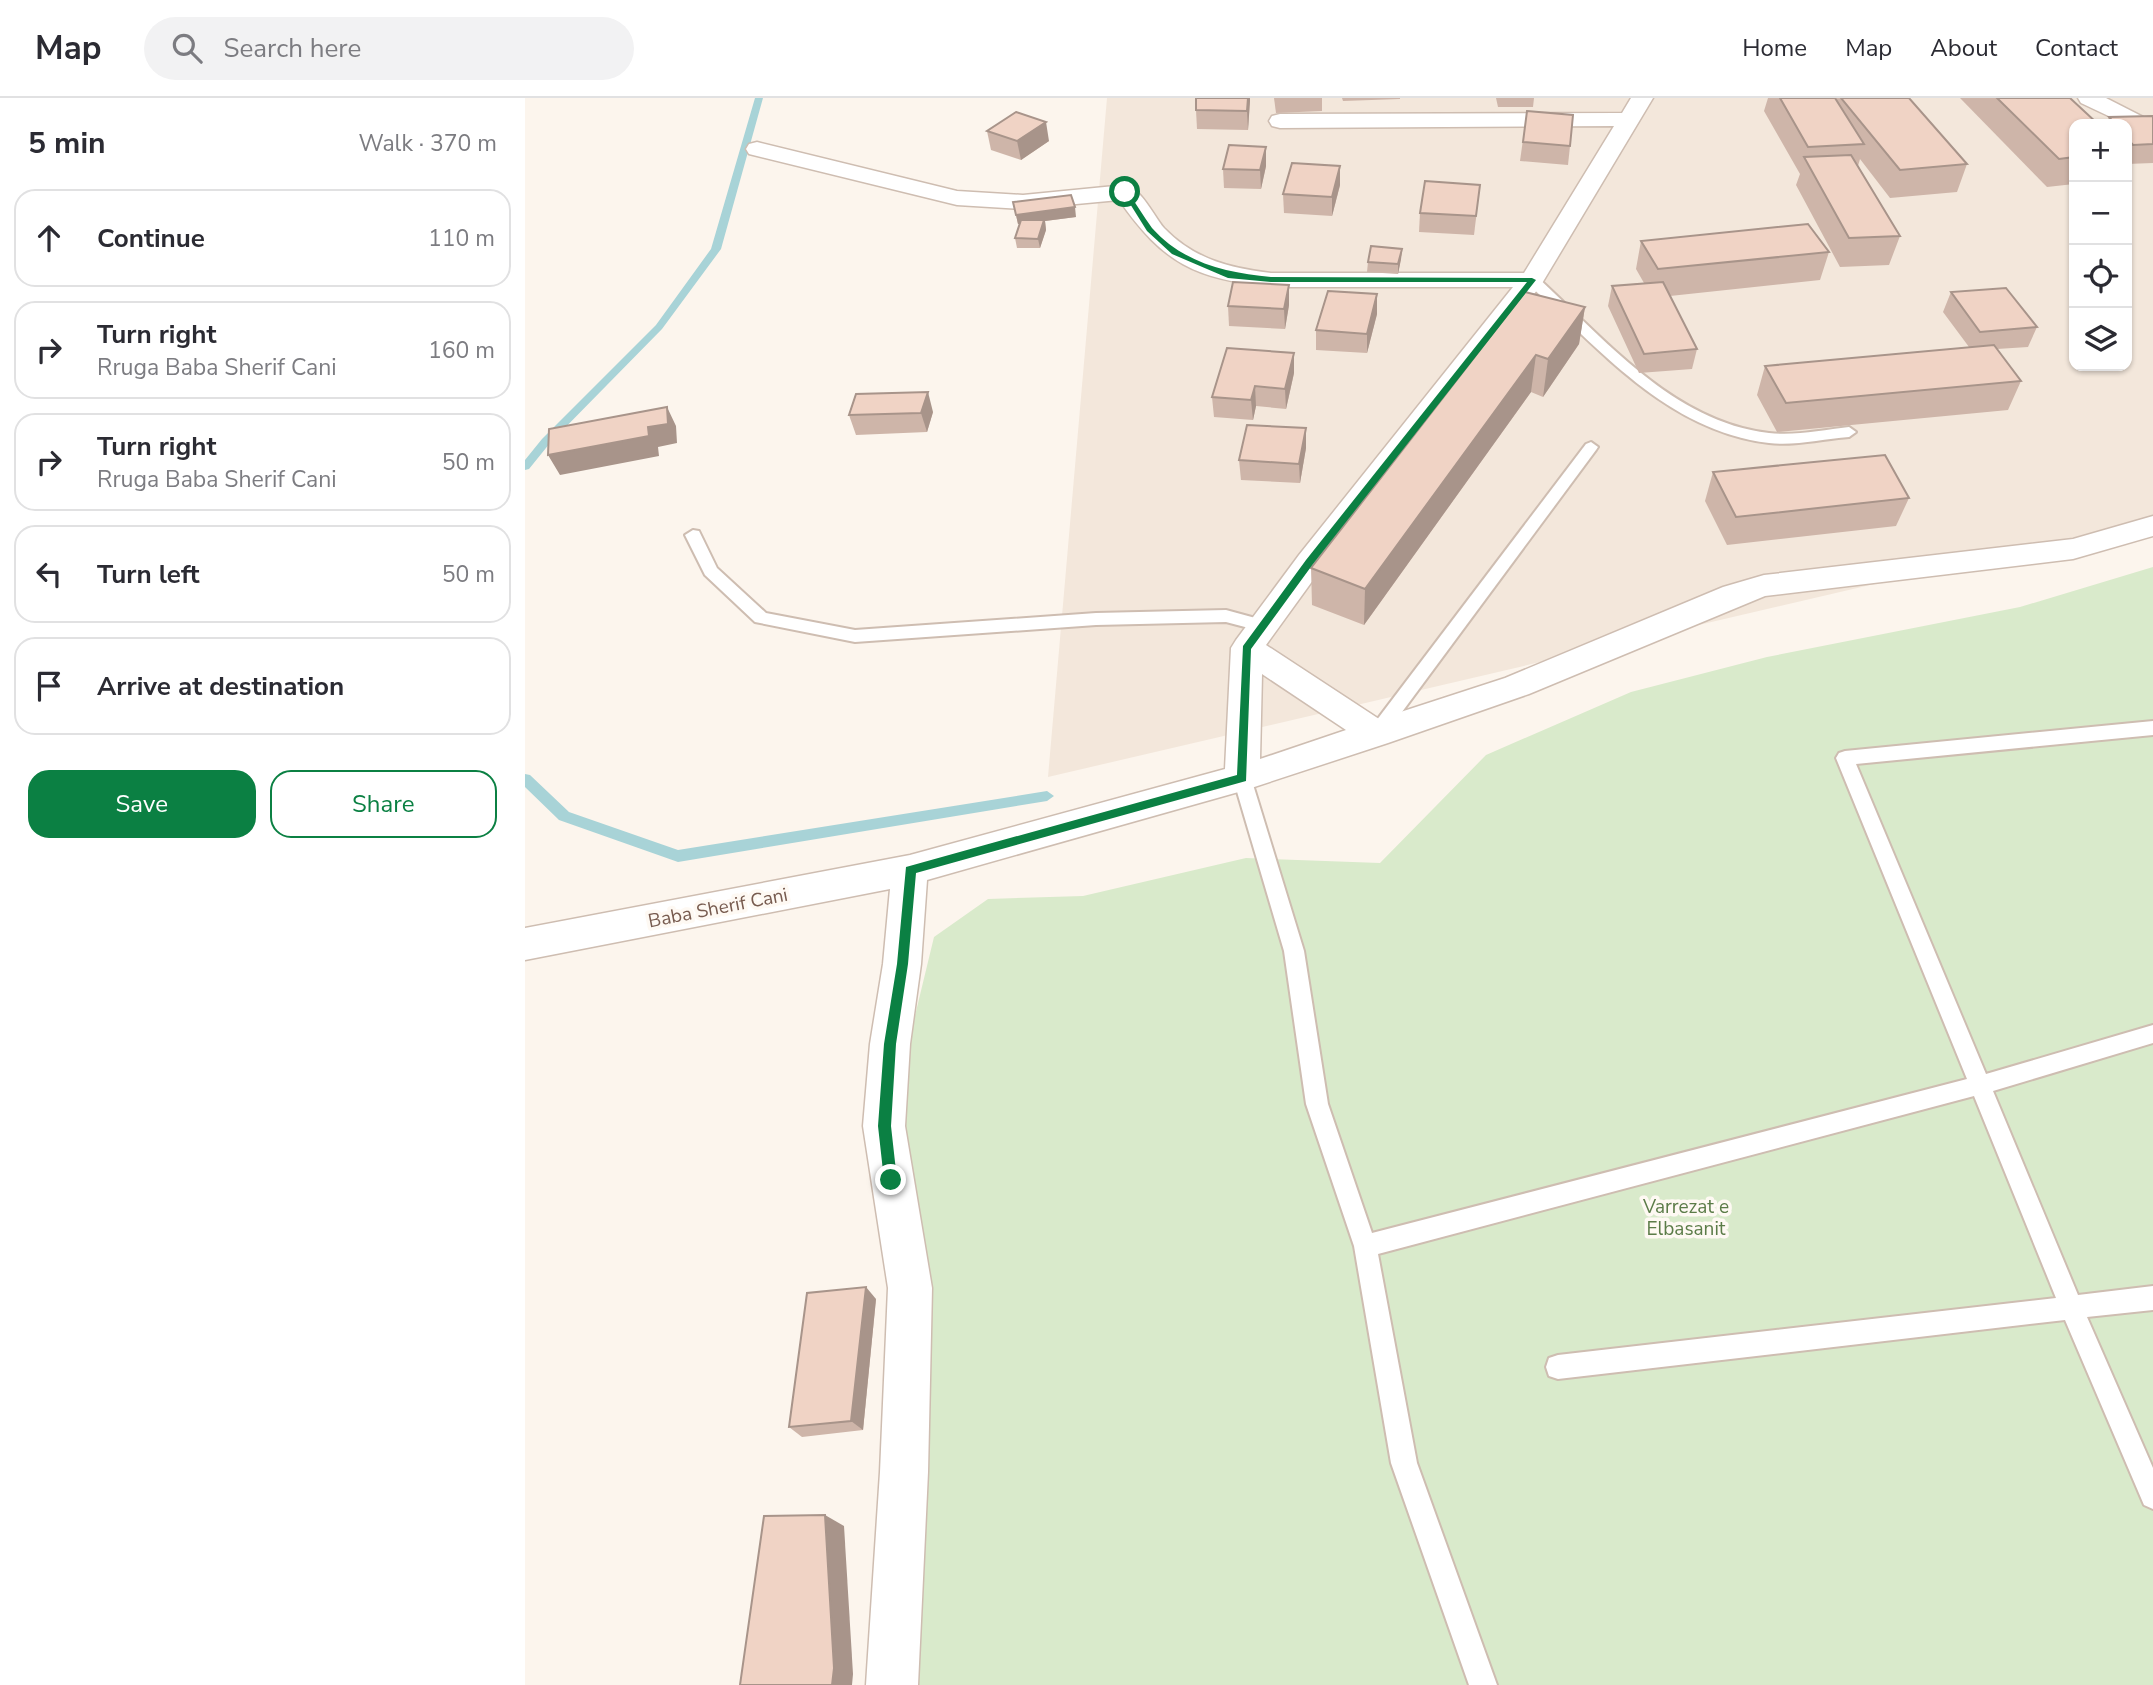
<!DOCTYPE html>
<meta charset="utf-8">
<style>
:root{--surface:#fff;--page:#f2f2f3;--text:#2b2b33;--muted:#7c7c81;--line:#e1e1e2;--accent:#0b8043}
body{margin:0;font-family:"Nunito Sans",sans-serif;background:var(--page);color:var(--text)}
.controls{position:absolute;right:21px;top:21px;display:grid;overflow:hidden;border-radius:14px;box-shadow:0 2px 5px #0004}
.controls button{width:63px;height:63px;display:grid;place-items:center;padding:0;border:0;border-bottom:2px solid var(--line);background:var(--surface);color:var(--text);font:35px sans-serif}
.stop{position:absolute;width:21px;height:21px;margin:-16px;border:5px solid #0b8043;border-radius:50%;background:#fff}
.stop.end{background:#0b8043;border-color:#fff;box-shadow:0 2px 7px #0008}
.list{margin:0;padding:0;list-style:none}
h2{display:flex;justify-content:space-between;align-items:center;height:91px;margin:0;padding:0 28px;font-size:30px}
h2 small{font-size:23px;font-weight:400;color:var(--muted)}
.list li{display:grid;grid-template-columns:46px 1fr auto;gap:21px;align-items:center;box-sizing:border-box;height:98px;margin:0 14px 14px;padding:0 14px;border:2px solid var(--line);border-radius:21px}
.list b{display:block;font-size:26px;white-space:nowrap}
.list p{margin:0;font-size:23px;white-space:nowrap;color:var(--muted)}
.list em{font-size:23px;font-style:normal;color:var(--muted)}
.actions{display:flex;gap:14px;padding:21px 28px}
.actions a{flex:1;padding:16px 0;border:2px solid var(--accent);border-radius:21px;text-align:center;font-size:24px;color:var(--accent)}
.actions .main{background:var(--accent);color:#fff}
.icon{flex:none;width:38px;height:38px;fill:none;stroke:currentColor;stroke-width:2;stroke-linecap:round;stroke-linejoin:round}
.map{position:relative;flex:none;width:1628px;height:1587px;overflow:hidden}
header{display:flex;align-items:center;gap:42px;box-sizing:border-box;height:98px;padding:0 35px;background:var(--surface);border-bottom:2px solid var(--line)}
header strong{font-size:33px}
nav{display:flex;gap:38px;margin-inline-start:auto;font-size:24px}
.search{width:490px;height:63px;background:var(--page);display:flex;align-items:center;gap:18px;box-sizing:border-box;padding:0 24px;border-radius:38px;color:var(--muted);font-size:26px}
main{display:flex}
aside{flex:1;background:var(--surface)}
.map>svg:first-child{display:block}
</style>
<header>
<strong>Map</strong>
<div class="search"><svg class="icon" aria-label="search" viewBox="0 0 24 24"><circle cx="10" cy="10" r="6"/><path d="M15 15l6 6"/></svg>Search here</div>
<nav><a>Home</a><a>Map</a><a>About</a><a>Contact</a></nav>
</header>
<main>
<aside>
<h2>5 min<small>Walk · 370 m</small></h2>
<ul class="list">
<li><svg class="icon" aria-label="ahead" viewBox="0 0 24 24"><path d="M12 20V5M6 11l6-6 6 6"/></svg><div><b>Continue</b></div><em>110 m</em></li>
<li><svg class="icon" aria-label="right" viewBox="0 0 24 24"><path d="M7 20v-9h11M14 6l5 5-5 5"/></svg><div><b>Turn right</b><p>Rruga Baba Sherif Cani</p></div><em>160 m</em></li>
<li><svg class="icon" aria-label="right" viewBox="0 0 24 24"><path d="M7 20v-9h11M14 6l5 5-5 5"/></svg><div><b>Turn right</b><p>Rruga Baba Sherif Cani</p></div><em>50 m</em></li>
<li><svg class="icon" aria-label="left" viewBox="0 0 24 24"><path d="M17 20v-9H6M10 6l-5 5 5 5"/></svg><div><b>Turn left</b></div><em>50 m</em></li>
<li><svg class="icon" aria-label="arrive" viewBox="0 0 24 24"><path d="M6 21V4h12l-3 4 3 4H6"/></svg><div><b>Arrive at destination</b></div></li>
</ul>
<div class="actions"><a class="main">Save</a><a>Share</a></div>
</aside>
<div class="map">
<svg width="1628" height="1587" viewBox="0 0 1628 1587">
<rect width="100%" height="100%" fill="#fcf5ed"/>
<path fill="#f3e7db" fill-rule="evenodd" d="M582 0H1628V421L523 679ZM1549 26H1602V268H1549Z"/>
<polygon fill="#d9eacb" points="1628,469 1628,1587 366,1587 381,1198 380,959 409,839 463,801 558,798 721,760 855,765 961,657 1106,594 1242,559 1495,509"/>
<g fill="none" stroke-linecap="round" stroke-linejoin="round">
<g fill="#a8d3d7" fill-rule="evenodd">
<polygon points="230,0 238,0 196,151 137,231 25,345 4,371 0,372 0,362 17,341 131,227 186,151"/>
<polygon points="0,676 5,677 44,714 153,752 522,693 529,698 522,703 153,764 34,722 0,689"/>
</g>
<defs>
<g id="lane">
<path d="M1007 178 1012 179C1079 240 1148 324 1244 335 1270 338 1298 332 1324 329L1331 334 1324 339C1298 341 1270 348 1244 345 1142 333 1074 250 1002 185V179Z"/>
<polygon points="1066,344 1073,349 1071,352 857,641 845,641 842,636 845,631 1061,346"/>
<polygon points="168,432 174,433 192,470 241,515 330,532 571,515 701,512 745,524 747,528 739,534 701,524 571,527 330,544 230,524 180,477 160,437"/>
<polygon points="1628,623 1628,637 1331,666 1461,976 1628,927 1628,945 1468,993 1553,1197 1628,1188 1628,1212 1562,1219 1628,1370 1628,1411 1619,1407 1540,1222 1033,1281 1024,1278 1021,1269 1024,1260 1033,1257 1531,1200 1449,998 853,1156 892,1365 972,1587 944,1587 866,1365 829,1148 781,1006 759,853 708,680 711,675 723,675 726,680 779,853 803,1006 847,1135 1442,981 1311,660 1314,655 1320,653"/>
</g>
<g id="street">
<path d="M1106 0H1128L1016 187 796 471 741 547 854 621 980 580 1198 489 1239 477 1548 441 1628 418V438L1548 461 1240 498 1004 596 863 645 717 693 402 782 396 866 385 946 380 1028 407 1190 403 1374 393 1587H341L355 1374 363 1190 338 1028 345 946 358 866 365 791 0 862V830L385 757 700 671 706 550 711 542 774 457 988 189H746C669 180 639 166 594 102L498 111 432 107 224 56 221 51 224 46 232 44 432 93 498 97 600 87C617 91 628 117 639 130 669 161 704 170 746 175H999L1089 28 755 30 747 28 744 23 747 18 755 16 1097 15ZM737 576 821 632 735 661Z"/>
<polygon points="1553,0 1581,0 1628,24 1628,39 1556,5"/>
</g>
</defs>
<use href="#lane" stroke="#cebdb1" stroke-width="4"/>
<use href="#street" stroke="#cebdb1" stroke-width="3"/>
<use href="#lane" fill="#fff" fill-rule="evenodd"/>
<use href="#street" fill="#fff" fill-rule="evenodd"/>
</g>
<g fill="#ceb5a9">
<polygon points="671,0 725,0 723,32 672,31 671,12"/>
<polygon points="749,0 797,0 797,13 751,15"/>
<polygon points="817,0 875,0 875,1 818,3"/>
<polygon points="961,0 1009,0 1008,9 973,9 971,0"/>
<polygon points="1243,0 1384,0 1442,66 1432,94 1365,100 1335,61 1333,68 1375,138 1364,167 1315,169 1271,87 1275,76 1239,13"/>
<polygon points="1435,0 1545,0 1549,26 1549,86 1522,89"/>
<polygon points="1002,13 1045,48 1043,67 995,63"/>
<polygon points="1628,18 1628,65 1602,66 1602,26 1581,26 1584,19"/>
<polygon points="462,33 524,43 496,62 466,52"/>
<polygon points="741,68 736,91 699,90 698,71"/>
<polygon points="815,87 807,118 759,115 758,96"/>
<polygon points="955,87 949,137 894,134 895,115"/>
<polygon points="488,104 551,119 520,123 521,132 515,150 492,150 490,140 495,126 493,126"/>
<polygon points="1116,143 1304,154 1295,182 1145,198 1172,251 1167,271 1114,275 1083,208 1087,188 1119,185 1111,171"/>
<polygon points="877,151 876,161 873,176 842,174 843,164"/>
<polygon points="764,187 764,207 760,231 704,228 703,208"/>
<polygon points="1426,194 1512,229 1503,249 1472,251 1496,283 1483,312 1252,334 1232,297 1240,268 1444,249 1418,214"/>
<polygon points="852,196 852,216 842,255 791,252 791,232"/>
<polygon points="1060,209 1054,246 1018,299 1006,294 839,527 787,507 786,470"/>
<polygon points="769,275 761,311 731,308 728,322 689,319 687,299"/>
<polygon points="408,314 402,334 331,337 324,317"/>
<polygon points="781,350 775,385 716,382 714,362"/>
<polygon points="1188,374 1384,400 1371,428 1202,447 1180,403"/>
<polygon points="351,1201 338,1332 277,1339 264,1329"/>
</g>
<g fill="#a8948a">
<polygon points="723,0 725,0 725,3 723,32 722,13"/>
<polygon points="521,24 524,43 496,62 492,43"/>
<polygon points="741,49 741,68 736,91 735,72"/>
<polygon points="815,68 815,87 807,118 807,99"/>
<polygon points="550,109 551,119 520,123 521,132 515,150 513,141 519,123 493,126 491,117"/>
<polygon points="877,151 876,161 873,176 873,166"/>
<polygon points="764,187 764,207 760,231 759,211"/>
<polygon points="852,196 852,216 842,255 842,236"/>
<polygon points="1060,209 1054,246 1018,299 1023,261"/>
<polygon points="769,255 769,275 761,311 760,291"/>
<polygon points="1011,257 1006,294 839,527 840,491"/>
<polygon points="730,288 731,308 728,322 726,302"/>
<polygon points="403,294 408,314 402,334 396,315"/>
<polygon points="142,309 151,328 152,345 133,349 134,358 35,377 23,357"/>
<polygon points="781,330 781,350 775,385 774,366"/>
<polygon points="341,1189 351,1201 338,1332 326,1323"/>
<polygon points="300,1417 319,1428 328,1576 327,1587 307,1587"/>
</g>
<g fill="#f0d3c5" stroke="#a8948a" stroke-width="2">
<polygon points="671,0 723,0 722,13 671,12"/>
<polygon points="1255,0 1310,0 1339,46 1283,49"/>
<polygon points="1316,0 1384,0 1442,66 1375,72"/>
<polygon points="1472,0 1545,0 1573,26 1549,26 1549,59 1534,61"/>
<polygon points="1002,13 1048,17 1045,48 998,44"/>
<polygon points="491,14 521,24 492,43 462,33"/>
<polygon points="1628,18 1628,46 1608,47 1602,40 1602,26 1590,26 1584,19"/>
<polygon points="704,47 741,49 735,72 698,71"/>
<polygon points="1326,57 1375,138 1324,140 1279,59"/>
<polygon points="767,65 815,68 807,99 758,96"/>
<polygon points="900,83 955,87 951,118 895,115"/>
<polygon points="546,97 550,109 491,117 488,104"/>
<polygon points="496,122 519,122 513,141 490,140"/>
<polygon points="1283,126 1304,154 1133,171 1116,143"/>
<polygon points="846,148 877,151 873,166 843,164"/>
<polygon points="708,184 764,187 759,211 703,208"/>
<polygon points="1138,184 1172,251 1119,256 1087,188"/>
<polygon points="1481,190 1512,229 1455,234 1426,194"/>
<polygon points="803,193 852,196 842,236 791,232"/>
<polygon points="1000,194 1060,209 1023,261 1011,257 840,491 786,470"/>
<polygon points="1469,247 1496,283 1261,305 1240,268"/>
<polygon points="702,250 769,255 760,291 730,288 726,302 687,299"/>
<polygon points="403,294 396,315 324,317 331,296"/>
<polygon points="142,309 143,326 123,329 124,338 23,357 24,331"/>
<polygon points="722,327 781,330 774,366 714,362"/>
<polygon points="1360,357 1384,400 1211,419 1188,374"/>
<polygon points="341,1189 326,1323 264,1329 282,1195"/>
<polygon points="300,1417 309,1570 307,1587 215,1587 239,1418"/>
</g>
<path fill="#0b8043" d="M597 93H602C611 105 618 118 627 130 658 165 702 175 746 179L1007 180 1011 182 788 466 726 551 721 683 391 775 383 866 371 946 366 1028 372 1082 366 1088 359 1082 353 1028 359 946 372 866 381 769 712 677 718 548 781 462 1002 184H746L703 180 647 156 622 133Z"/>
<g text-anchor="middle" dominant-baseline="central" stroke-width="7" stroke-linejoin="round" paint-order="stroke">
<g font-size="19" fill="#775b4f" stroke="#fef9f3">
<text transform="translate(193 810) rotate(-11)">Baba Sherif Cani</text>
</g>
<g font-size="19" fill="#5b7c48" stroke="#fef9f3">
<text x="1161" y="1109">Varrezat e<tspan x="1161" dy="22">Elbasanit</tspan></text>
</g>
</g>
</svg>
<div class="controls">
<button>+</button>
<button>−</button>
<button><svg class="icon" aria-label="locate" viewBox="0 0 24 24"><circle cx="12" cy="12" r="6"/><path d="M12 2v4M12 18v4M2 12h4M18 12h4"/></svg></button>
<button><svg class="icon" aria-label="layers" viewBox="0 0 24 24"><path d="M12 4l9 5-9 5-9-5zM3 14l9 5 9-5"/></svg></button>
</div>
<div class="stop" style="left:600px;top:94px"></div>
<div class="stop end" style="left:366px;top:1082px"></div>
</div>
</main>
